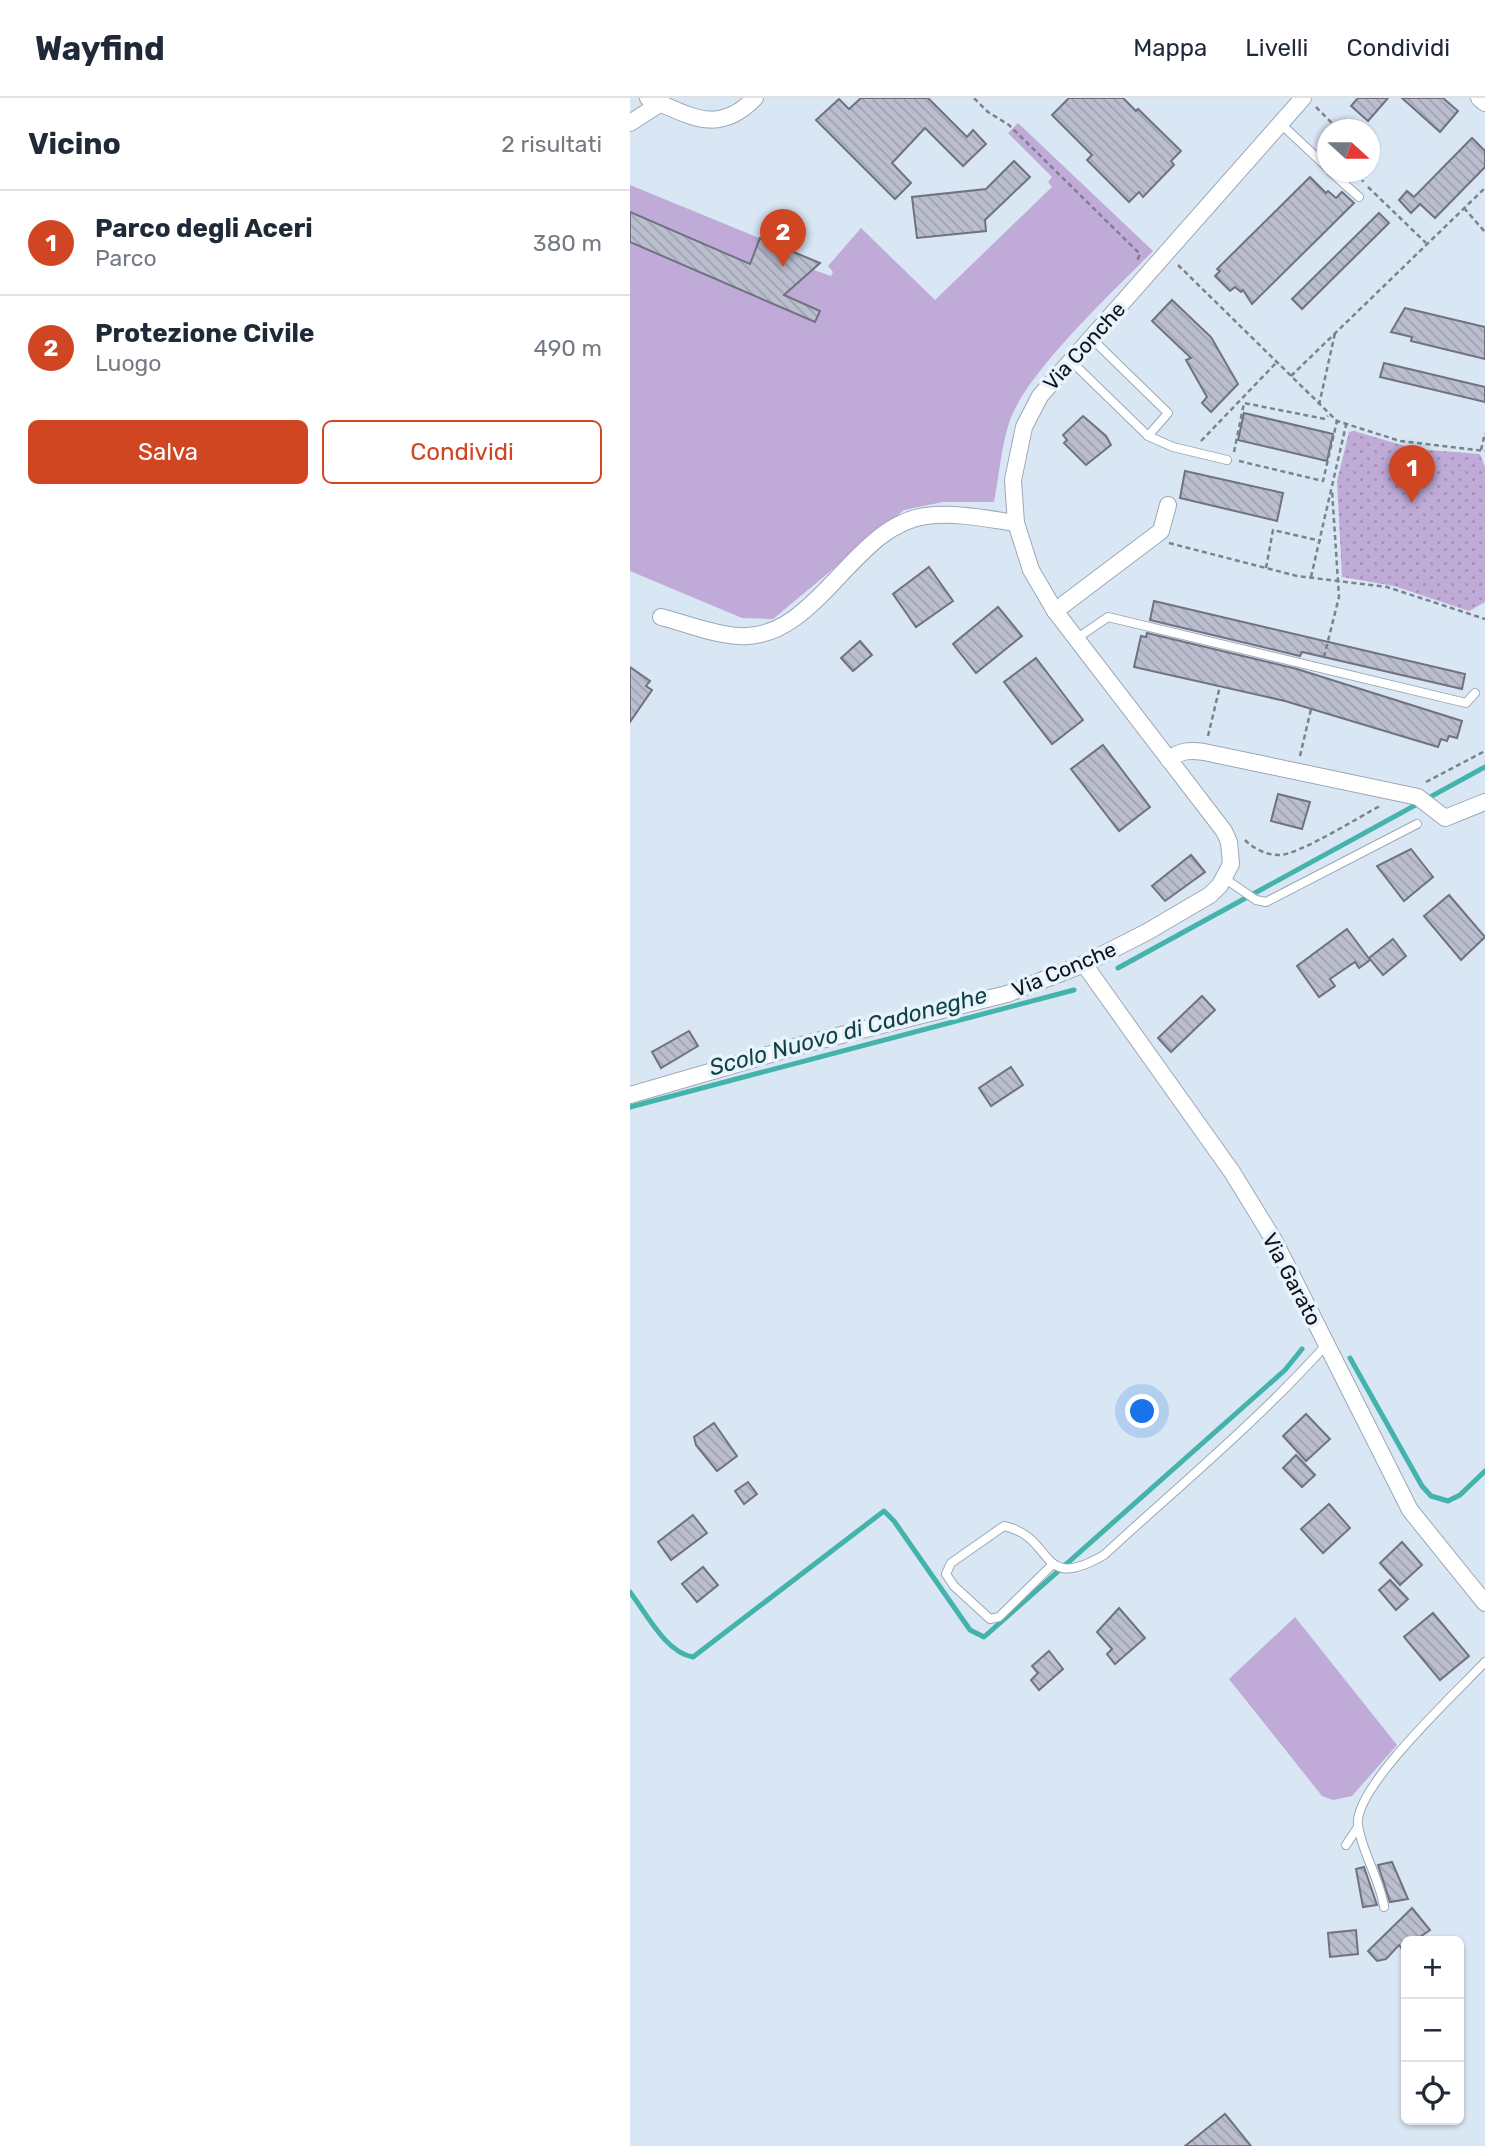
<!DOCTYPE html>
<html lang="it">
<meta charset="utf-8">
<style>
:root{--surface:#fff;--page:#f6f6f7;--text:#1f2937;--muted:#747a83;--line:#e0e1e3;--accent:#d04622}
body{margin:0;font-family:Rubik,sans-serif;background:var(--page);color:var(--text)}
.controls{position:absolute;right:21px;bottom:21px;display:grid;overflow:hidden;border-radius:10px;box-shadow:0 2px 5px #0004}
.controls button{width:63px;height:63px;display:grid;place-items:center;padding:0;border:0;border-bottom:2px solid var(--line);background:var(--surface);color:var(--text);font:35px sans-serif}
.compass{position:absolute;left:687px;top:21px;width:63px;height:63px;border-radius:50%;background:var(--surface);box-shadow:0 2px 5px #0004;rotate:111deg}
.you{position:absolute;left:513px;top:1314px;width:24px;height:24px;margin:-18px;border:5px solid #fff;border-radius:50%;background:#1a73e8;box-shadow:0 0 0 10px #1a73e833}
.badge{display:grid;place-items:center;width:46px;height:46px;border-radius:50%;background:var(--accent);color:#fff;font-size:23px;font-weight:700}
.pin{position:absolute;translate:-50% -58px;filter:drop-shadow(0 2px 4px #0008)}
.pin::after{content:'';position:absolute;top:37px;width:24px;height:21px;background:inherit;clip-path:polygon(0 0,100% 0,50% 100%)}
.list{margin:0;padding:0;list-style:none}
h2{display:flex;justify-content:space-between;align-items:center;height:91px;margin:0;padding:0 28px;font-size:30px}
h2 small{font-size:23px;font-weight:400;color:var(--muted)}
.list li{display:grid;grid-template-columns:46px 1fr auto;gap:21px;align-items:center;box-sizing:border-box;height:105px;padding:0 28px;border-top:2px solid var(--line)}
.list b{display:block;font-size:26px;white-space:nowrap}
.list p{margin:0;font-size:23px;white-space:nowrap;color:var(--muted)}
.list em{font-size:23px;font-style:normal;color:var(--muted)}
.actions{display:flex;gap:14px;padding:21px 28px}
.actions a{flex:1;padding:16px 0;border:2px solid var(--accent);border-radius:10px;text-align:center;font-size:24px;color:var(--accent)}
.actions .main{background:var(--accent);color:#fff}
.icon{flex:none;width:38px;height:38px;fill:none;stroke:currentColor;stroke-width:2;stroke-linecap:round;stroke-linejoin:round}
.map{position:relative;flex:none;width:855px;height:2048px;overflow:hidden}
header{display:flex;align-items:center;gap:42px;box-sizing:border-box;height:98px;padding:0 35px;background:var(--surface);border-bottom:2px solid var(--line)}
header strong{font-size:33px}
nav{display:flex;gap:38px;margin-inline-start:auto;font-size:24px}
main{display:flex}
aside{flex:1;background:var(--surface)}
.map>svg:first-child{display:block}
</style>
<header>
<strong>Wayfind</strong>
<nav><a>Mappa</a><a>Livelli</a><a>Condividi</a></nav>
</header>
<main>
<aside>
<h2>Vicino<small>2 risultati</small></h2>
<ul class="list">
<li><span class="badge">1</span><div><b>Parco degli Aceri</b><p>Parco</p></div><em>380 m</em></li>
<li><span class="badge">2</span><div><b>Protezione Civile</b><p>Luogo</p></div><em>490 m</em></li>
</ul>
<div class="actions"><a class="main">Salva</a><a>Condividi</a></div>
</aside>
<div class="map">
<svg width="855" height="2048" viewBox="0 0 855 2048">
<defs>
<pattern id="park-dots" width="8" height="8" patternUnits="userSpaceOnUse" patternTransform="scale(1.75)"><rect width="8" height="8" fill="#c0aad8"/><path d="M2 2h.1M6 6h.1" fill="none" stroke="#a491b9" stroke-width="1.8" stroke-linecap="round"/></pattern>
<pattern id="building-back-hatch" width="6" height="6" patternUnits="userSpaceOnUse" patternTransform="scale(1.75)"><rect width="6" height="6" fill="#bbbece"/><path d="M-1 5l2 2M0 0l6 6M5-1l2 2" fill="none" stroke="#a0a2b0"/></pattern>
</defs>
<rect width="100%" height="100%" fill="#d9e6f3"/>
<g fill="#c0aad8">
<path d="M388 25 523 153C485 192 395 275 379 325 371 350 369 378 364 404H313L274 412 143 521 112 520 0 473V87L190 165 184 172 201 178 203 174 198 168 231 130 305 202 422 89 418 84 422 79 378 35Z"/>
<polygon points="665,1519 767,1647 722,1698 703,1702 692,1698 599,1581"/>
</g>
<polygon fill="url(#park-dots)" points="724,333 785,351 850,356 855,369 855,504 839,513 764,488 712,479 707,383 719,334"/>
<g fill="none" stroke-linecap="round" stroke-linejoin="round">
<g stroke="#43b3ab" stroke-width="5">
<polyline points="488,870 855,669"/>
<polyline points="0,1009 444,892"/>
<polyline points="720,1260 792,1388 801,1398 818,1403 830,1397 855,1373"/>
<path d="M0 1494C16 1515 36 1555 63 1559L254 1413 264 1423 340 1532 354 1539 655 1272 672 1251"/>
</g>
</g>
<g fill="url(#building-back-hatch)" stroke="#707281" stroke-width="2">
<polygon points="231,0 298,0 337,39 343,32 356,46 333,68 295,30 262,65 281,85 265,101 186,22 209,1 219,11"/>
<polygon points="439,0 493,0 506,13 508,11 551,53 541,63 544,67 513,99 509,94 499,104 457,62 462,57 422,17"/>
<polygon points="728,0 758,0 738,23 721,8"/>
<polygon points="772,0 813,0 828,13 810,34"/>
<polygon points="842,40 855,53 855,69 805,120 790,106 781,115 769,102 777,93 784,99"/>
<polygon points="384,63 400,79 355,122 356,133 287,140 282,99 356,91"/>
<polygon points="680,79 696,95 698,93 706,100 712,94 724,105 622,206 613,192 611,194 605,189 600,193 585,178 590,173 587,171"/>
<polygon points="0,114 120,166 130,140 190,165 154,197 190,213 185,224 0,144"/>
<polygon points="749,115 759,125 672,211 662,201"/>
<polygon points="542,202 581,239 608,286 581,314 572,305 577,299 556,262 561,260 522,223"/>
<polygon points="775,210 855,229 855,261 781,243 782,239 761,234"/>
<polygon points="754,265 855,289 855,304 750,279"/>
<polygon points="614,315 703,336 697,363 608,342"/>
<polygon points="453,318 476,338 481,347 456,367 434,345 437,342 433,337"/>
<polygon points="555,373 653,395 647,423 550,400"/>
<polygon points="299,469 323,503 286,529 263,496"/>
<polygon points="524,503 835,576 832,591 672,554 670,558 520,522"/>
<polygon points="368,509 392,538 346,575 323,546"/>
<polygon points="517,535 667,571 832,623 827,640 819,638 817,643 811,641 808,649 655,603 504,569 511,538 516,539"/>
<polygon points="230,543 242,557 223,573 211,560"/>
<polygon points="406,560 453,622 422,646 374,584"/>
<polygon points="0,569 20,583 16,588 22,592 0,624"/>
<polygon points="473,647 520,709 489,733 441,671"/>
<polygon points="648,696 680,704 672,731 641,723"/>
<polygon points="781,751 803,779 774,803 747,768"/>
<polygon points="561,757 575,774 535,803 522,788"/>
<polygon points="819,797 855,839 831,862 794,818"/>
<polygon points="717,831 740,862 729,870 725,864 700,881 705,888 689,899 667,868"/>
<polygon points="763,841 776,858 753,877 739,860"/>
<polygon points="572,898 585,912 541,954 528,940"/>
<polygon points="59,933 68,948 31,970 22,954"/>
<polygon points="381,969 393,987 361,1008 349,990"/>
<polygon points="676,1316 700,1341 676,1363 653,1338"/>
<polygon points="84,1325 107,1358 87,1373 66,1347 64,1339"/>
<polygon points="666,1357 685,1377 672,1389 653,1370"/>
<polygon points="118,1384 127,1396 114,1406 105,1393"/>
<polygon points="699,1406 720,1430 693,1455 671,1431"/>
<polygon points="63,1417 77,1435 41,1462 28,1444"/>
<polygon points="772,1444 792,1467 770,1487 750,1465"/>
<polygon points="73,1469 88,1487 67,1504 52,1486"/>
<polygon points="760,1482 778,1501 766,1512 749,1492"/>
<polygon points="489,1510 515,1540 485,1566 477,1556 482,1551 467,1534"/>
<polygon points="803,1515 839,1558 810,1582 774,1539"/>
<polygon points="419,1553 433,1571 409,1592 401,1582 408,1575 402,1568"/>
<polygon points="762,1764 778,1801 760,1804 748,1767"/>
<polygon points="734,1769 747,1807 733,1809 726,1771"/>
<polygon points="782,1810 800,1832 784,1843 776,1843 776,1857 769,1847 756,1861 747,1863 738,1853"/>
<polygon points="726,1832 728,1856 700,1859 698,1835"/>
<polygon points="595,2016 621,2048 555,2048"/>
</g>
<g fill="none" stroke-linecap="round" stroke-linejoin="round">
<defs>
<g id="service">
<polyline points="651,26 698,70"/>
<polyline points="701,74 729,99"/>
<polyline points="440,262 518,338 538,315 461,240"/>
<polyline points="518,338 543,349 597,362"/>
<polyline points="446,541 478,519 836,605 845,595"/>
<polyline points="594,780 626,802 636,804 787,726"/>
<path d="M422 1467 369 1519 360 1521 324 1488 316 1476 321 1465 374 1428C426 1439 407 1496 474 1457 549 1388 628 1323 697 1246"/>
<polyline points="716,1747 728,1729"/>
<path d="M754 1809C750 1781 732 1755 728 1727 723 1690 827 1594 855 1564"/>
</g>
<g id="minor">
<path d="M18 0C61 18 88 38 125 0"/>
<polyline points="849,0 855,5"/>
<polyline points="0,25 31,5"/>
<polyline points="425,513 531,433 538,407"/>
<path d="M31 519C55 525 84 537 109 538 187 543 223 427 296 418 326 414 358 421 386 425"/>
<path d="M539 662C549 652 561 652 574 654L788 699 815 720 855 704"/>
<polyline points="454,866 602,1074 645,1144 780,1412 855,1505"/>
<polyline points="0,997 179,945 377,896 454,866 517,834 580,797 590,787 601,766 599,744 594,733 425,513 401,472 386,425 383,382 394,329 410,298 673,0"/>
</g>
</defs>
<use href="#service" stroke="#9ca8b5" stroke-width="10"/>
<use href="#minor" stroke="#9ca8b5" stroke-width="18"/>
<g stroke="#7a838c" stroke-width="2.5" stroke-dasharray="5 3.5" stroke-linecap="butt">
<polyline points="344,0 358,14 379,27 510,156 507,163"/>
<polyline points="686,9 709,32"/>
<polyline points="730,74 733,84"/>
<polyline points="738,89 796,145"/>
<polyline points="834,110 855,134"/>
<polyline points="548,167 707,323 770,343 855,353"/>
<polyline points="661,278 855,90"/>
<polyline points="689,307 705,235"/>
<polyline points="571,343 646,265"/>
<polyline points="851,352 855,335"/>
<polyline points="604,354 614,305 695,321 698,318"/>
<polyline points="609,363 693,383 707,323"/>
<polyline points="539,445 667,478 757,489 855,521"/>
<polyline points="636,470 643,432 691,443"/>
<polyline points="681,479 716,327"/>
<polyline points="694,559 709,499 702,392"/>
<polyline points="578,638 590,588"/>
<polyline points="670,658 681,611"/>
<polyline points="796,684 855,653"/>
<path d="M615 742C624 751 636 757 650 757 670 756 729 719 750 708"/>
</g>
<use href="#service" stroke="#fff" stroke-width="8"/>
<use href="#minor" stroke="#fff" stroke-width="16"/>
</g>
<g text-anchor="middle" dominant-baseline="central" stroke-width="7" stroke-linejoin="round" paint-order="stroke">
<g font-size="21" fill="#0e1317" stroke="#e8f3fe">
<text transform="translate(454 248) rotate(-48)">Via Conche</text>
<text transform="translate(434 871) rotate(-23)">Via Conche</text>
<text transform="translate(662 1181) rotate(62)">Via Garato</text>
</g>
<g font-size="23" font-style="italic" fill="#114440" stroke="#e8f3fe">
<text transform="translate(218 933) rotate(-15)">Scolo Nuovo di Cadoneghe</text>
</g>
</g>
</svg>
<div class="controls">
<button>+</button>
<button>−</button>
<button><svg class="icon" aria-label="locate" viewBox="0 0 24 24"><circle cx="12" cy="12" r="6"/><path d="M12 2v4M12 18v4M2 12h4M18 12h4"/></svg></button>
</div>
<svg class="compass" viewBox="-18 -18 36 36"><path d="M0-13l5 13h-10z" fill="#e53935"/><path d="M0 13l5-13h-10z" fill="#747a83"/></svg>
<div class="you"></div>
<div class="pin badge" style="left:782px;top:405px">1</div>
<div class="pin badge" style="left:153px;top:169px">2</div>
</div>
</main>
